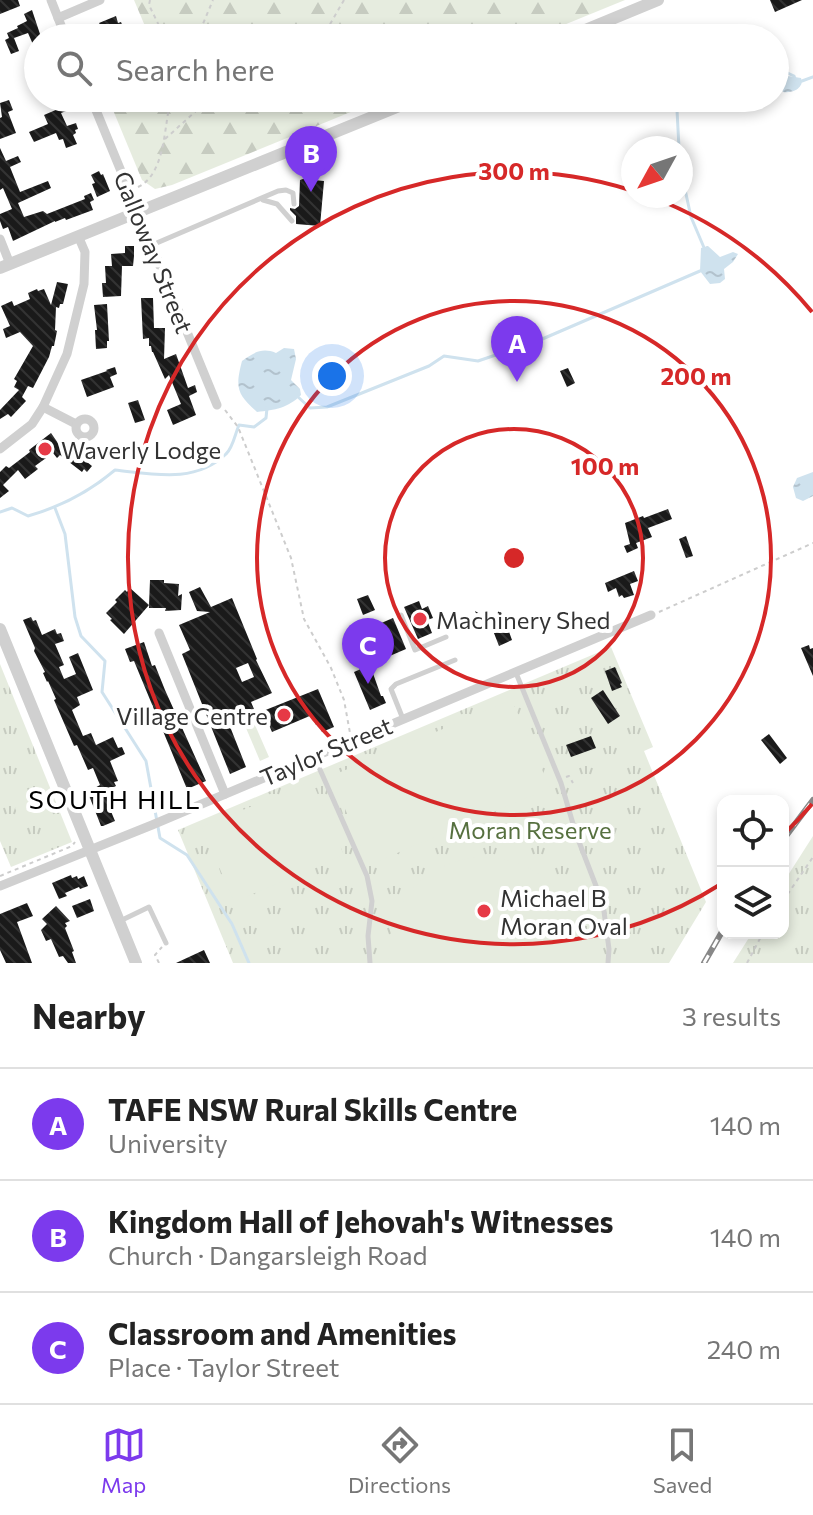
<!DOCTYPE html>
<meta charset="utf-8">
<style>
:root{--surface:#fff;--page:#f2f2f2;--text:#222;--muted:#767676;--line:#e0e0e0;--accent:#7c3aed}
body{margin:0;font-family:Commissioner,sans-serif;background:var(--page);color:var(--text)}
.controls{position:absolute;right:24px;bottom:24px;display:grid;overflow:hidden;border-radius:16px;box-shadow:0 4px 12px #0003}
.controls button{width:72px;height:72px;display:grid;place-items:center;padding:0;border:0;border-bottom:2px solid var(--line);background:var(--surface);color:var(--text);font:40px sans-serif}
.compass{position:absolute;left:621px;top:136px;width:72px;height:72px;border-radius:50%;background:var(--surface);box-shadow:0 4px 12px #0003;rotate:230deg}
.you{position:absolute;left:332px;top:376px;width:28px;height:28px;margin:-20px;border:6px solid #fff;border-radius:50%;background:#1a73e8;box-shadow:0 0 0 12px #1a73e833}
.badge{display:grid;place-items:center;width:52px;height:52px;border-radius:50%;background:var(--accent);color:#fff;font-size:26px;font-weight:700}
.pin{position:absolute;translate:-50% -66px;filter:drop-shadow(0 2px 4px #0008)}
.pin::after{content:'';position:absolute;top:42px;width:28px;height:24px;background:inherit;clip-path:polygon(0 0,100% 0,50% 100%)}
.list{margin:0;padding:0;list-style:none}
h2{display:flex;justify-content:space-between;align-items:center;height:104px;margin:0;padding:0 32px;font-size:34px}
h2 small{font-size:26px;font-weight:400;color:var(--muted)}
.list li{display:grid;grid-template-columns:52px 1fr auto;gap:24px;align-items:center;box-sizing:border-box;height:112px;padding:0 32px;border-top:2px solid var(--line)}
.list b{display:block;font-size:30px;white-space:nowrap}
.list p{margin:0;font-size:26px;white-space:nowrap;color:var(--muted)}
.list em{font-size:26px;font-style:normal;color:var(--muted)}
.icon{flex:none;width:44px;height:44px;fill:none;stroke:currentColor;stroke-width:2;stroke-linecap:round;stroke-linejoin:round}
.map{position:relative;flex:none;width:813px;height:963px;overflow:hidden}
.search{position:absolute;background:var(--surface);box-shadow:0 4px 12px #0003;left:24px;right:24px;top:24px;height:88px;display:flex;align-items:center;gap:20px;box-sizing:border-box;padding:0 28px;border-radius:44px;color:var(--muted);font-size:30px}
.sheet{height:440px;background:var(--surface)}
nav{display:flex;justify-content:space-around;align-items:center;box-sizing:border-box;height:112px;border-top:2px solid var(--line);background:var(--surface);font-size:22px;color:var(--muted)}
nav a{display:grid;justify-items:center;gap:4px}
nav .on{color:var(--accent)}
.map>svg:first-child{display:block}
</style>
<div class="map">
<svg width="813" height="963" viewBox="0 0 813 963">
<defs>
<pattern id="grass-tufts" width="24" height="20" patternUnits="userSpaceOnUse" patternTransform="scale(2)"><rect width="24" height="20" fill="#e6ecdf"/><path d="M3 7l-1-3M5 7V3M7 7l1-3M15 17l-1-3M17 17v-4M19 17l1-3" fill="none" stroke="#c6cbc0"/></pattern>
<pattern id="forest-firs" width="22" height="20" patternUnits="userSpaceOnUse" patternTransform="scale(2)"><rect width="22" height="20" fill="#e6ecdf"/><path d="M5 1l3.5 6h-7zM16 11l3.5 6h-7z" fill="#c6cbc0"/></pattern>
<pattern id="water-ripples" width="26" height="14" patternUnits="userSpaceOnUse" patternTransform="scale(2)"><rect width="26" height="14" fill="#cfe2ee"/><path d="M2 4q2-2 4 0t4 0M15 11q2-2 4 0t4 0" fill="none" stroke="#b2c2cd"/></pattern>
<pattern id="building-back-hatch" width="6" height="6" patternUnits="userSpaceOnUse" patternTransform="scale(2)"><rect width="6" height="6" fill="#1a1a1a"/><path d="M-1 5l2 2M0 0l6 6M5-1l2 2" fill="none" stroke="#333"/></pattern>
</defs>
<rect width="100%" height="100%" fill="#fff"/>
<g fill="url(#grass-tufts)">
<polygon points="611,647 653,747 644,751 706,902 669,963 233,963 178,830"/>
<polygon points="0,664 72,842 11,867 0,841"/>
<polygon points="813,836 813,963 733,963 752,933 783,933 783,883"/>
</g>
<g fill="url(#forest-firs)">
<polygon points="134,0 625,0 532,38 150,38"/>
<polygon points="108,98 385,98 172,185 155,189 142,180"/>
</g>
<g fill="#e6ecdf">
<polygon points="512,700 550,788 369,865 331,776"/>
<polygon points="255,725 269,757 260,761 246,728"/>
<polygon points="312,781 344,855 234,902 202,827"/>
<polygon points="46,795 53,812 22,825 15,808"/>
<path d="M481 857C548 859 576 901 582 963H389C385 904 423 862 481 857Z"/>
</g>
<g fill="url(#water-ripples)">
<path d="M788 76 801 78 802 82C800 90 792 93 783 92L780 86 782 80Z"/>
<polygon points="708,246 720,257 733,252 738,254 733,262 724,269 725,279 720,283 710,284 700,271 701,248"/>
<path d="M284 348 294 349 296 359 291 380 300 389 301 395C288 408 275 410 257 412 237 394 235 388 242 361 253 353 262 347 276 353Z"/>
<polygon points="813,472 813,496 803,501 796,498 793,487 797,478"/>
<path d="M355 636H363L370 654 367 660 356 665C347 661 342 652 343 642Z"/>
</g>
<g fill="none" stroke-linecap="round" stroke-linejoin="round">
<g stroke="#cfe2ee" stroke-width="3">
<polyline points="775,69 779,69 794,76 795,79"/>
<polyline points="802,81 813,77"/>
<polyline points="679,148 677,110 681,98"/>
<polyline points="681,171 691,217 705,250"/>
<polyline points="297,396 310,408 327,407 429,366 444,356 478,361 540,340 700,271"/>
<polyline points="55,508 65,534 75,617 81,636 105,661 102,692 146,761 160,838 187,855 232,924 249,963"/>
<path d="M0 512 12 508 28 516C60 507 89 492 115 470 153 474 195 484 226 454 233 448 235 434 239 425L254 427 266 418 267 408"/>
</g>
</g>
<g fill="url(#building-back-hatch)" fill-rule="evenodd">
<polygon points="0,0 18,0 20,6 0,14"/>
<polygon points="770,0 802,0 775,12"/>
<polygon points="32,10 41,37 38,38 38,65 33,67 27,53 35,49 28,33 14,38 19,51 11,54 5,40 9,38 7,33 18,28 17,26 27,21 24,14"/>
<polygon points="116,16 118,23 121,22 127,38 102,38 97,28 101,26 99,23"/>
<polygon points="54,98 67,98 72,109 61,113 67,126 76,123 78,129 75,130 76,133 73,135 77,144 66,148 63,139 59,140 56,133 34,142 29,132 48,124 44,115 58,109"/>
<polygon points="9,100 13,110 8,112 16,133 0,139 0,118 2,117 0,103"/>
<polygon points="0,148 6,161 18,156 21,162 10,167 20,192 48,181 51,188 18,203 24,217 43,211 47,214 85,199 84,196 91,193 94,200 90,202 93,210 66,220 65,218 55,222 55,221 13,241 8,227 3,229 0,221 0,214 12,209 3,188 0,190"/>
<polygon points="99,171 101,175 103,174 110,191 97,197 92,184 95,183 91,175"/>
<polygon points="303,179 324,181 320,226 296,224 296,216 290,210 290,208 295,209 299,206 300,180"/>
<polygon points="125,246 134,246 134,256 133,266 122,266 121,296 103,297 102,283 106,283 105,266 112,266 111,254 125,253"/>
<polygon points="57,282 68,284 63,304 60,304 59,308 56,307 55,330 57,331 54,346 52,346 49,357 33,388 28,386 22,397 26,401 11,417 8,414 0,419 0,410 19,390 14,387 17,381 14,379 33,346 20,332 6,338 3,329 10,326 1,306 12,301 14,306 30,299 28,293 37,289 38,291 44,289 51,305"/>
<polygon points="141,298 153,298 154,328 165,328 164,359 176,354 188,388 195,385 197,392 189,396 196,415 173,425 167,410 181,404 169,375 165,379 153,352 152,352 151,346 149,346 149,338 143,339"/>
<polygon points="107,304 109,341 107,341 107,348 96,349 95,330 97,330 94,305"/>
<polygon points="115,367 117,374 110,377 114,387 87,397 81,380 107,371 106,370"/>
<polygon points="568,368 575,383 567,387 560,371"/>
<polygon points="138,400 145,420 135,423 128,403"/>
<polygon points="51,433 60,446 63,443 92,466 87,472 84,469 82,472 60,455 57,458 53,453 35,466 38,469 25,479 18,470 3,485 9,491 0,498 0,472 6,466 9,468 30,452 29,450"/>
<polygon points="668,509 672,519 648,528 652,537 636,543 638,548 627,553 624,546 630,544 625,523 643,516 644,518"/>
<polygon points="686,536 693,556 686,558 679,539"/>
<polygon points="634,571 638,581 630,584 634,595 624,598 622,595 619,597 616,588 608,592 605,583"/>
<polygon points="150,580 164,580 164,583 179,584 178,596 182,594 181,610 165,611 166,608 149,608 149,605 124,634 110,620 112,619 106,613 117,602 115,600 125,590 127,592 130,588 149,605"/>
<path d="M200 587 211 607 232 598 257 659 256 660 272 693 251 702 257 716 244 722 240 713 227 719 246 767 230 774 182 654 190 650 179 625 210 612 197 611 189 592ZM248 663 254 677 242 682 236 668Z"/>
<polygon points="368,595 375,610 363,615 357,599"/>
<polygon points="419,601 422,609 428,606 433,618 427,620 432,633 418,639 404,607"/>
<polygon points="498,610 503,620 512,616 516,626 508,629 512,640 499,646 492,628 486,631 488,627 483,630 475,611 485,617 489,626"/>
<polygon points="31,617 33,621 36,620 42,635 55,629 57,634 61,633 64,641 55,644 64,665 59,667 64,679 76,674 69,657 78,653 93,690 77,697 80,705 72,710 83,736 91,733 96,745 113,737 118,748 122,747 125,754 110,761 118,781 114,782 116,786 110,789 117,806 110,809 115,821 103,826 101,826 90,798 87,800 84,794 100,785 93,768 88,770 77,745 74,746 54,700 56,699 48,681 47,682 43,673 45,672 34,651 35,648 23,620"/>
<polygon points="393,618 406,649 385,658 372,627"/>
<polygon points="144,642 152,666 155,665 165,690 206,781 187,789 134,661 130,662 125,649"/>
<polygon points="809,645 810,649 813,648 813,676 801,648"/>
<polygon points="370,665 381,696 383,696 386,703 370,710 354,672"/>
<polygon points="615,667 622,683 620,684 622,687 612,691 605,671"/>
<polygon points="318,689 334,727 322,732 319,724 316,725 312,715 272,732 263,711"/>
<polygon points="603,690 620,716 608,724 591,698"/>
<polygon points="769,734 787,758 780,764 761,740"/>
<polygon points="591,736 596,748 571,757 566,745"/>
<polygon points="71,875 72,878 77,876 78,879 84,876 88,886 80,889 79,887 65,893 67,896 59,899 52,883"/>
<polygon points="90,899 94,911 77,918 72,906"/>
<polygon points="27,903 33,916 17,922 32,963 6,963 0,950 0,914"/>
<polygon points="56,906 70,921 65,923 67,926 65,928 74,951 72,952 76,963 68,963 63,956 59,957 51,939 46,941 41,930 47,924 42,919"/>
<polygon points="204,950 210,963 176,963"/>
</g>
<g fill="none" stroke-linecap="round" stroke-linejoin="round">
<g stroke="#cdcdcd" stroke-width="2" stroke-dasharray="4 4" stroke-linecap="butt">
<polyline points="150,0 149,5 165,38"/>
<polyline points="197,38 213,0"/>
<polyline points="322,38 344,0"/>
<polyline points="165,139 196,111 221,98"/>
<path d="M138 187C166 174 164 124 171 98"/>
<polyline points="225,410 238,427 291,558 304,619 331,668 344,700 350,733"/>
<polyline points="659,612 813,543"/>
<polyline points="566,777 569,776 573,783"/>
<polyline points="0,876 72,846 75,842"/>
<polyline points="783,901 813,857"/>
<polyline points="159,963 155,955 162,947"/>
<polyline points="747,963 763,933"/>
</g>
<g stroke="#d0d0d0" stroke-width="5">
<polyline points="263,200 277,204 292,221"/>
<polyline points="152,245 278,191 286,190 293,193 294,204"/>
<polyline points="401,615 415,650 446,637"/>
<polyline points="516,673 561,783 576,834 603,904 609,949 608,963"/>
<polyline points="403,719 391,689 396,684 455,660"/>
<polyline points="314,756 367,876 372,901 368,936 370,963"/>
<polyline points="120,921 149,907 166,943"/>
</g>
<g stroke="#d0d0d0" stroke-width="9">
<polyline points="51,0 66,38"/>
<polyline points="58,18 100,0"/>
<polyline points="91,98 217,405"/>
<polyline points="0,239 10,264"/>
<polyline points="43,407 76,424"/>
<circle cx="85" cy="428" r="9"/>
<polyline points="0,449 32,424 43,407 67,354 84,284 85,252 79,238"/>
<polyline points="159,633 225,794"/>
<polyline points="0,886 152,825 651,615"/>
</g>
<g stroke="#d0d0d0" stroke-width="12">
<polyline points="566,38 658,0"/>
<polyline points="0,268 419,98"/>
<polyline points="0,629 136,963"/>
</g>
<defs>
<g id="rail">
<polyline points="783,840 813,800"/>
<polyline points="704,963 723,930"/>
</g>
</defs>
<use href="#rail" stroke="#888" stroke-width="6"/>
<use href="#rail" stroke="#fff" stroke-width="3" stroke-dasharray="9" stroke-linecap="butt"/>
</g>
<g fill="none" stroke="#d62828" stroke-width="4">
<circle cx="514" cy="558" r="129"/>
<circle cx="514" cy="558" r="257"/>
<path d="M812 804A386 386 0 0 1 785 833M721 884A386 386 0 1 1 630 190M649 196A386 386 0 0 1 812 312"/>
</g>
<g fill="#e63946" stroke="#fff" stroke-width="3">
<circle cx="45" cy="449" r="8"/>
<circle cx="420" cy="619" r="8"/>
<circle cx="284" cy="715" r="8"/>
<circle cx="484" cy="911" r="8"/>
</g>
<g text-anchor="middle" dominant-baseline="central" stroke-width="8" stroke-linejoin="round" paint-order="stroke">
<g font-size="24" fill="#333" stroke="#fff">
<text transform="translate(154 252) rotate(68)">Galloway Street</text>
<text transform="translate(326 751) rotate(-23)">Taylor Street</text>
</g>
<g font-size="24" fill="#333" stroke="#fff" text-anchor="start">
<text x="61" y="449">Waverly Lodge</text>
<text x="436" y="619">Machinery Shed</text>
<text x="268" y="715" text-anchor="end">Village Centre</text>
<text x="500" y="897">Michael B<tspan x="500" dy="28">Moran Oval</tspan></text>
</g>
<g font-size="24" fill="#56703f" stroke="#fff">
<text x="530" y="829">Moran Reserve</text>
</g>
<g font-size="26" letter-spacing="2" fill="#000" stroke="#fff">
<text x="115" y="798">SOUTH HILL</text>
</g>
</g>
<circle cx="514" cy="558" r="12" fill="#d62828" stroke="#fff" stroke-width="4"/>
<g font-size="24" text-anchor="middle" font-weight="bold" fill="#d62828" stroke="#fff" stroke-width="8" stroke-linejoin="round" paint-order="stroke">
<text x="514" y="180">300 m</text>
<text x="696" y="385">200 m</text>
<text x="605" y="475">100 m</text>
</g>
</svg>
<div class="controls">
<button><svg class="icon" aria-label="locate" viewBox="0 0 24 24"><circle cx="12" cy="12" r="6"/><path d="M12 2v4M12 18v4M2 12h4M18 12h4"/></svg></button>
<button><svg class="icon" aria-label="layers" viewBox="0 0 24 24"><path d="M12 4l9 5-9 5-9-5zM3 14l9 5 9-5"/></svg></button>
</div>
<svg class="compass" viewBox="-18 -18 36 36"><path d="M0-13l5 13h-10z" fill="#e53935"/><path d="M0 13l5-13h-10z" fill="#767676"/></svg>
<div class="you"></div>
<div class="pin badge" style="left:517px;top:382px">A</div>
<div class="pin badge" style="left:311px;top:192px">B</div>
<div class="pin badge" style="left:368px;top:684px">C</div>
<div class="search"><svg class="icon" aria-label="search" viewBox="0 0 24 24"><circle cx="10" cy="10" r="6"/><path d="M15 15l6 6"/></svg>Search here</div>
</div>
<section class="sheet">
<h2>Nearby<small>3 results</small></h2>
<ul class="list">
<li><span class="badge">A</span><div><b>TAFE NSW Rural Skills Centre</b><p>University</p></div><em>140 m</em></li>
<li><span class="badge">B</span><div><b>Kingdom Hall of Jehovah's Witnesses</b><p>Church · Dangarsleigh Road</p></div><em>140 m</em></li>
<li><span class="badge">C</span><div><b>Classroom and Amenities</b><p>Place · Taylor Street</p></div><em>240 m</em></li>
</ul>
</section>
<nav>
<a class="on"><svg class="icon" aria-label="map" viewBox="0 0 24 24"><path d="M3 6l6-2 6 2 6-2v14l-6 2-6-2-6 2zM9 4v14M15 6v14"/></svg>Map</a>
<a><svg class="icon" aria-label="directions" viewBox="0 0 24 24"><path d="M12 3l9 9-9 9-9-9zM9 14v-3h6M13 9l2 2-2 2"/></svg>Directions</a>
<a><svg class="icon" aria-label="saved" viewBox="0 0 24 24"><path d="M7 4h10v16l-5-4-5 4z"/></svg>Saved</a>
</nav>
